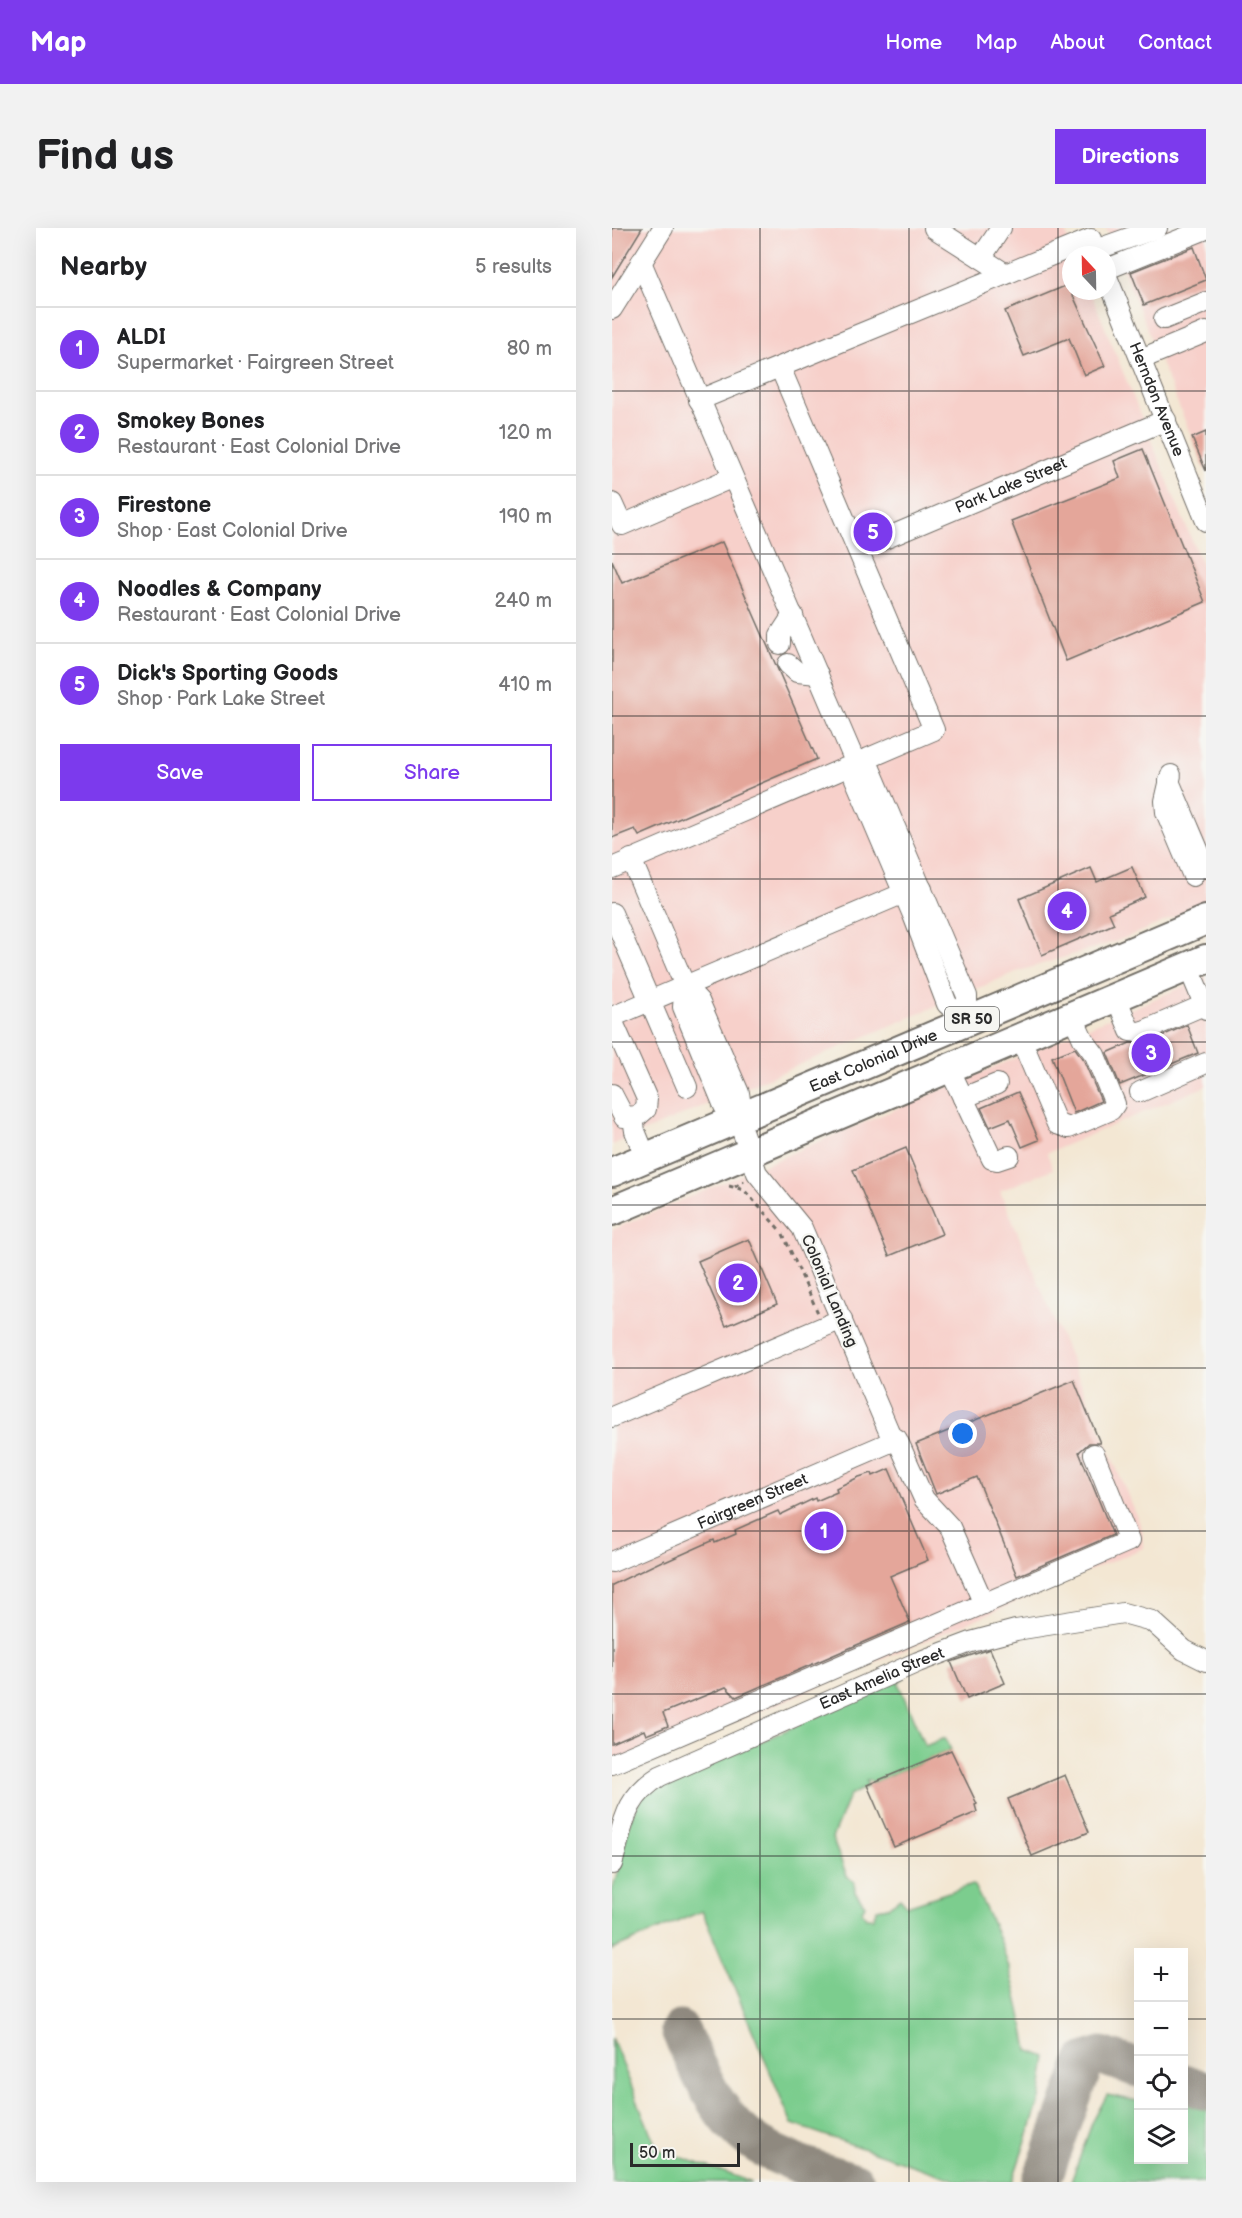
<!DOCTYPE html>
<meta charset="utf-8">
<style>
:root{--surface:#fff;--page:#f2f2f2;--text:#202124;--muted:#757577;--line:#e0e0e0;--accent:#7c3aed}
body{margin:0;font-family:"Balsamiq Sans",sans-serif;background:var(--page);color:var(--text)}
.controls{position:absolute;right:18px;bottom:18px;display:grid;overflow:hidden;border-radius:0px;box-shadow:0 6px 24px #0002}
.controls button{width:54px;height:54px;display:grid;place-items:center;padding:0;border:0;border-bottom:2px solid var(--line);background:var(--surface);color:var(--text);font:30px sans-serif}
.compass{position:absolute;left:450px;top:18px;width:54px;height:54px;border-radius:50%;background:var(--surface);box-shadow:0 6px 24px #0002;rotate:338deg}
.scale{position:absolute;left:18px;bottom:15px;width:110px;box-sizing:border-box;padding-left:6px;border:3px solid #2b2b2b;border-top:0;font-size:16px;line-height:21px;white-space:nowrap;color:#2b2b2b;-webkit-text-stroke:4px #f6f6f2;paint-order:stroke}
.you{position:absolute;left:351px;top:1206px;width:21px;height:21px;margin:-15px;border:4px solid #fff;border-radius:50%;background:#1a73e8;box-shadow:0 0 0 9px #1a73e833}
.badge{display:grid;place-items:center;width:39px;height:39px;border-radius:50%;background:var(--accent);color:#fff;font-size:20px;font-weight:700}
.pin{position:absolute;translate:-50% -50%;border:3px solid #fff;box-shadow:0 2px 6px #0006}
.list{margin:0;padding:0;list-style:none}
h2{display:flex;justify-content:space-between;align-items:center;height:78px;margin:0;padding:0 24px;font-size:26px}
h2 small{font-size:20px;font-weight:400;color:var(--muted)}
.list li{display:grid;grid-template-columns:39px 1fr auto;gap:18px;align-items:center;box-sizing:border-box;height:84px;padding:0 24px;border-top:2px solid var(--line)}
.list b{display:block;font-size:22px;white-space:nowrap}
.list p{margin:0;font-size:20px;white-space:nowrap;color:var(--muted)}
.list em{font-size:20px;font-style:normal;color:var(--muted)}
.actions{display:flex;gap:12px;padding:18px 24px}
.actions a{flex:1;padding:14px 0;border:2px solid var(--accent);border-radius:0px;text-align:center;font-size:21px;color:var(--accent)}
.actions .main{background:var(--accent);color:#fff}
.icon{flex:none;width:33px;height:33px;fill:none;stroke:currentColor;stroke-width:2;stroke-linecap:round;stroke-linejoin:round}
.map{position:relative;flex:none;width:594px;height:1954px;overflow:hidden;border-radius:0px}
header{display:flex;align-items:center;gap:36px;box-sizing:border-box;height:84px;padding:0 30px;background:var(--accent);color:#fff}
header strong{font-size:28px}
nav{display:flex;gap:33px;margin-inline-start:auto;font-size:21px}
.intro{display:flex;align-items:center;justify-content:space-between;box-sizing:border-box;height:144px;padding:0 36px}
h1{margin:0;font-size:42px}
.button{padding:15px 27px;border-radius:0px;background:var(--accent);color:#fff;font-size:21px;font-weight:700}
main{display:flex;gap:36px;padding:0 36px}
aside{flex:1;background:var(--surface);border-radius:0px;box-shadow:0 6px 24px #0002}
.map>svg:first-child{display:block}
</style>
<header>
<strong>Map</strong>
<nav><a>Home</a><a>Map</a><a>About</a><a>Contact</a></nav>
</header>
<div class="intro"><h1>Find us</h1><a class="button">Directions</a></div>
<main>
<aside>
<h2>Nearby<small>5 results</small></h2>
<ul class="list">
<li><span class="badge">1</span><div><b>ALDI</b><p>Supermarket · Fairgreen Street</p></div><em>80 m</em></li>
<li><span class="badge">2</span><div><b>Smokey Bones</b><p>Restaurant · East Colonial Drive</p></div><em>120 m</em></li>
<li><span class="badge">3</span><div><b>Firestone</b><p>Shop · East Colonial Drive</p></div><em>190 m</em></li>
<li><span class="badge">4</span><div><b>Noodles &amp; Company</b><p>Restaurant · East Colonial Drive</p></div><em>240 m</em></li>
<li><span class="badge">5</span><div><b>Dick's Sporting Goods</b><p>Shop · Park Lake Street</p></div><em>410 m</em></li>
</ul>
<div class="actions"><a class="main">Save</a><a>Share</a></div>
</aside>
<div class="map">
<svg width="594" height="1954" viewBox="0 0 594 1954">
<rect width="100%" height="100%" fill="#f6f6f2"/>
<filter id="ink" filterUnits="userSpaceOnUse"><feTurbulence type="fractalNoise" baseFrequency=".0167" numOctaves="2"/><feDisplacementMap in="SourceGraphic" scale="12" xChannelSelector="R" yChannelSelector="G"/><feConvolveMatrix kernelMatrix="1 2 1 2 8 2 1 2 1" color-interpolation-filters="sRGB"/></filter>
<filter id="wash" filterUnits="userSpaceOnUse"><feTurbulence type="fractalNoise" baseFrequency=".008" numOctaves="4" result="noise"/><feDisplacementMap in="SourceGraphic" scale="24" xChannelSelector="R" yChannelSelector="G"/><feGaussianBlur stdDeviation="1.35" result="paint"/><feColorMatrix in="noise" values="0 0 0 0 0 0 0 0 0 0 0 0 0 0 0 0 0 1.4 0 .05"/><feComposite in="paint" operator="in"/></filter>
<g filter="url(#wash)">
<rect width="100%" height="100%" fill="#f3e7d3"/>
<g fill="#f7d0ca">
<polygon points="0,0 452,0 463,27 459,27 459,63 478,63 594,347 594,676 508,712 404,744 0,917"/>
<polygon points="494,0 594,0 594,243 580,210"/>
<polygon points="594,749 594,858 435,925 441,941 388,963 530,1301 531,1320 0,1546 0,1002"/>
</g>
<g fill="#7ccd8e" stroke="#547c5c" stroke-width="1.5">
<path d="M293 1449 286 1455 313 1518 333 1510 339 1522 260 1555 258 1552 254 1553 256 1558 237 1568 220 1610 235 1648 242 1654 243 1664 253 1677 250 1683 254 1690H261L265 1681 276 1679 288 1670 295 1678 361 1656C393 1716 404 1755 416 1822L434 1829 428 1871 400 1954H349L180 1896 90 1683 0 1722V1664L19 1590 31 1566Z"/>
<polygon points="0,1810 45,1921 140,1954 0,1954"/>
<polygon points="495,1867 526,1873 526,1932 572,1932 572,1870 594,1878 594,1954 459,1954 480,1895"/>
</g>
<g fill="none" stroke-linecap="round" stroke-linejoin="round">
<g stroke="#8f897f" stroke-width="39">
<path d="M68 1802C88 1845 106 1893 148 1918 177 1935 212 1944 243 1954"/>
<polyline points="572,1855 594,1863"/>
<polyline points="429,1954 473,1834 490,1828 526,1840"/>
</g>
</g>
<g id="blocks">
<g fill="#e4a69a">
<polygon points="0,0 30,0 0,49"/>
<polygon points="582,19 594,52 532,77 519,44"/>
<polygon points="458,56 459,63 493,138 472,147 457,110 412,128 393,83"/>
<polygon points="594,204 594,243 580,210"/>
<polygon points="531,221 593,374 454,433 399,293 508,250 502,233"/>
<polygon points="110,314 205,531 27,608 23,601 0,610 0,332 10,355"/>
<polygon points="520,639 533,669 497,685 502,696 430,727 407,671 479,640 485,654"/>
<polygon points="575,797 586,825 508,857 495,825 518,815 534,815"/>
<polygon points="463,820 472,833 489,873 462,885 440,829"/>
<polygon points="406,864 427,912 410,919 398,891 378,899 369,880"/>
<polygon points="294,920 330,1006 277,1028 241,942"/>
<polygon points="137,1011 165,1076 114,1098 86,1033"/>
<polygon points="462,1152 488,1215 477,1215 467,1224 501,1307 405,1348 365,1249 324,1266 304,1216"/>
<polygon points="277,1241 316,1332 278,1348 298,1394 124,1469 114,1459 51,1485 56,1498 34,1507 32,1502 0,1516 0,1357 52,1332 53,1334 102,1312 103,1315 124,1306 123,1302 166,1283 168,1287 203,1270 204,1273 225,1264 224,1260 247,1249 260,1245 261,1248"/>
<polygon points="378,1421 393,1455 355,1471 339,1434"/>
<polygon points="339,1522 365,1576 363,1577 365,1584 282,1619 255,1557"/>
<polygon points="453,1547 477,1604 420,1628 396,1571"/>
</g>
</g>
</g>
<g filter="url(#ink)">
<use href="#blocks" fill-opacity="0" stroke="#716d66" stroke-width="1.5"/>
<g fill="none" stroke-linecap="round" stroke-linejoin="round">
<defs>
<g id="minor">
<polyline points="322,0 394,46"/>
<polyline points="483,22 545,0"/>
<polyline points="369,30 389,0"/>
<polyline points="29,34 244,536"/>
<polyline points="495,41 594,1"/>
<path id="s1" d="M495 49 594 293"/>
<polyline points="0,81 51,0"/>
<polyline points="552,91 594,74"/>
<polyline points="529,131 594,104"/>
<polyline points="87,172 479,11"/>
<polyline points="0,275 10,297 119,250"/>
<path id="s2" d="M246 322 554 192"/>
<polyline points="168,416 168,407 181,387"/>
<polyline points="176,436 185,444 206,446"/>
<polyline points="254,531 355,768 355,793"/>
<polyline points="238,539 301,687 335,776 355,793"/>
<polyline points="559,547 553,573 554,584 581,648"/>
<polyline points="557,553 594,640"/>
<polyline points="19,631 73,758 87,773 127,865 129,879 126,891"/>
<polyline points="0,640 322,502 168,139"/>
<polyline points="0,685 75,859"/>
<polyline points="576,738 594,781"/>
<polyline points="73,758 71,779 112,878 126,891"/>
<polyline points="504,769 518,803 529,804 592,777"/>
<polyline points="0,789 292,665 310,661"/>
<polyline points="0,792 35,871 34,881 26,888 12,889 0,866"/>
<polyline points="408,809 445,896 457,900 499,882 503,876 483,827 471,811 460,787"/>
<polyline points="337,840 380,931 385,932 397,928"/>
<polyline points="528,864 594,835"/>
<polyline points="351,870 385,856"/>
<polyline points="21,890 23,903 34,930"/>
<polyline points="0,1189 230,1091"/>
<polyline points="285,1211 312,1271 338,1299 372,1376"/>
<path id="s3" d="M0 1334 281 1213 190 1000 145 945 126 891"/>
<polyline points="0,1536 517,1313 482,1226"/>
<path id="s4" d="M0 1636C12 1596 11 1571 48 1548L306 1434 359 1414 404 1402 511 1385 540 1393 572 1422 594 1433"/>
</g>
<g id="highway">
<path id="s5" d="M0 944 594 692"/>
<polyline points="0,983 594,731"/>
</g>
</defs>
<use href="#minor" stroke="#716d66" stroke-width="22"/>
<use href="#highway" stroke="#716d66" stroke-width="32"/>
<g stroke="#716d66" stroke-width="3" stroke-dasharray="4.5 4.5" stroke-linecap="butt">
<polyline points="117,958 132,962 167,1001"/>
<polyline points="123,959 132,953"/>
<polyline points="171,1006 206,1085"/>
</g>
<use href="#minor" stroke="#fff" stroke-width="20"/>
<use href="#highway" stroke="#fff" stroke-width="28"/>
</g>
</g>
<path fill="none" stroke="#2b2b2b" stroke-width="1.5" stroke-opacity="0.55" d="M148 0V1954M297 0V1954M446 0V1954M0 163H594M0 326H594M0 488H594M0 651H594M0 814H594M0 977H594M0 1140H594M0 1303H594M0 1466H594M0 1628H594M0 1791H526M572 1791H594"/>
<g text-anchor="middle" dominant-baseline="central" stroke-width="4.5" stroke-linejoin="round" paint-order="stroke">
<rect fill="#f6f6f2" stroke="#686867" stroke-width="1.5" x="333" y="779" width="54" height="24" rx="4.5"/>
<g font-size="15" font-weight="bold" fill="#2b2b2b">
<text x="360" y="791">SR 50</text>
</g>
<g font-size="16" fill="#2b2b2b" stroke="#f6f6f2">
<text stroke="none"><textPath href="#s1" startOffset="132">Herndon Avenue</textPath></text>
<text stroke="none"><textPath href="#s2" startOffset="166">Park Lake Street</textPath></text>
<text stroke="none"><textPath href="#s5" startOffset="284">East Colonial Drive</textPath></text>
<text transform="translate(217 1063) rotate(67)">Colonial Landing</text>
<text stroke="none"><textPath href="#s3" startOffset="153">Fairgreen Street</textPath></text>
<text stroke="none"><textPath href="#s4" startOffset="346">East Amelia Street</textPath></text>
</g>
</g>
</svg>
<div class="controls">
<button>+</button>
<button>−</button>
<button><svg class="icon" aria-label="locate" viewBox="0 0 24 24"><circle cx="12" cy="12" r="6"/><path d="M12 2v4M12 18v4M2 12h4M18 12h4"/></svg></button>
<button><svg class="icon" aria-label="layers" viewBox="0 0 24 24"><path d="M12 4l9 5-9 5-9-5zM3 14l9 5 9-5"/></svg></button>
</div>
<svg class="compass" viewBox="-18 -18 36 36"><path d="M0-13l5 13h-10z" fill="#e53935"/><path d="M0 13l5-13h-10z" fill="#757577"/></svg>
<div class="scale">50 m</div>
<div class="you"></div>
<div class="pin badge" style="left:212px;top:1303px">1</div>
<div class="pin badge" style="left:126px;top:1055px">2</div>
<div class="pin badge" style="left:539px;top:825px">3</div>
<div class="pin badge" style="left:455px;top:683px">4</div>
<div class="pin badge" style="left:261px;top:304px">5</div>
</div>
</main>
